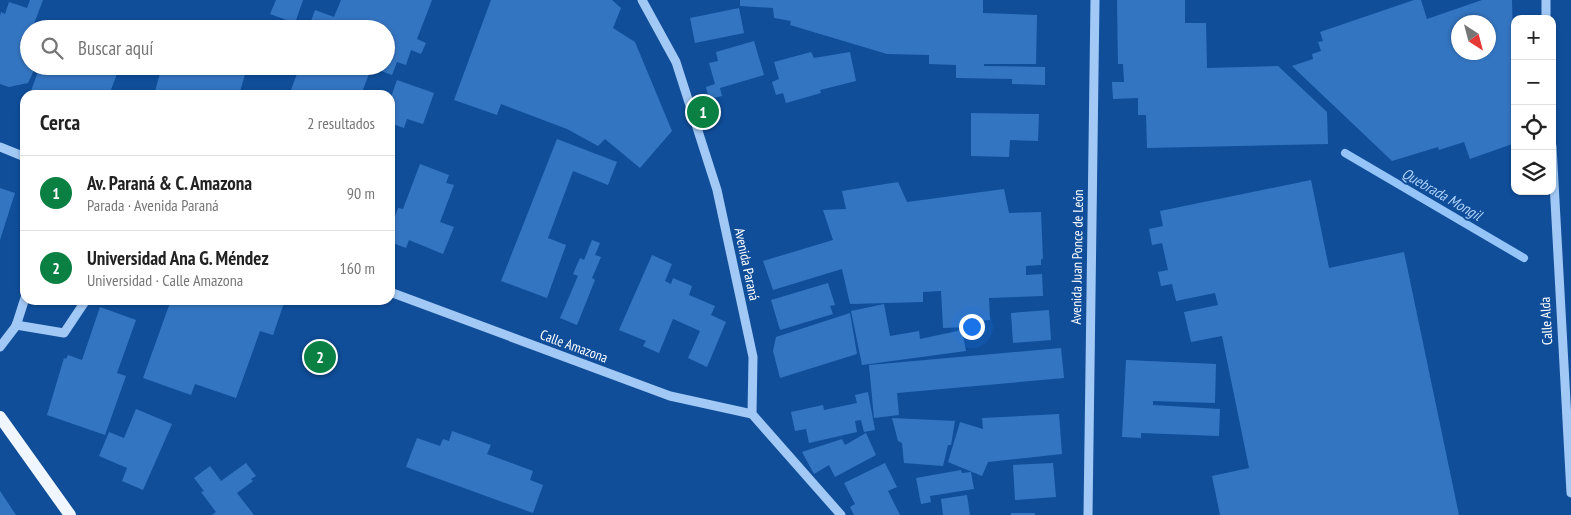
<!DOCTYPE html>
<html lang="es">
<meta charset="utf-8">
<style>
:root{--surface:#fff;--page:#f6f6f6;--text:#222;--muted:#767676;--line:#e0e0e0;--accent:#0b8043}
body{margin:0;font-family:"PT Sans Narrow",sans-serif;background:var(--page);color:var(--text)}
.controls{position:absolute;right:15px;top:15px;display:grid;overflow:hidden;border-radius:10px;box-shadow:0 1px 4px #0004}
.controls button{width:45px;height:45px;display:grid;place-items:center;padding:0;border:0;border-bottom:1px solid var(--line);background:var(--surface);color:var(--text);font:25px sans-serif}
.compass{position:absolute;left:1451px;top:15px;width:45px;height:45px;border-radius:50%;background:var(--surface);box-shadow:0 1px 4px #0004;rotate:144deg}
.you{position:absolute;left:971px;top:326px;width:18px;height:18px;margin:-12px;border:4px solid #fff;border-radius:50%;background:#1a73e8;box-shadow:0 0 0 8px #1a73e833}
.badge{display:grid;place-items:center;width:32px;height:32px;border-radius:50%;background:var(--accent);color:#fff;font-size:16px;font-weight:700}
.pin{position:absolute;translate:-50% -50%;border:2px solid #fff;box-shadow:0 1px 5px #0006}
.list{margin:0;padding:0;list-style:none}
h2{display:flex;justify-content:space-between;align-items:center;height:65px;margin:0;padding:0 20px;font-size:21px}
h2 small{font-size:16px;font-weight:400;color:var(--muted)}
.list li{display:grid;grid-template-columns:32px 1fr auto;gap:15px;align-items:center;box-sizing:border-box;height:75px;padding:0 20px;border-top:1px solid var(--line)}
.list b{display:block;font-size:19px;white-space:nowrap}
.list p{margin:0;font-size:16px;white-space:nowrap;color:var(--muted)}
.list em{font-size:16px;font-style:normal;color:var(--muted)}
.icon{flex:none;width:28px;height:28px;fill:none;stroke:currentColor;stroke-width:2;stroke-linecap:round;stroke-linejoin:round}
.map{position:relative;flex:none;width:1571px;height:515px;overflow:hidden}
.search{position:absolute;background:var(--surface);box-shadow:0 1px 4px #0004;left:20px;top:20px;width:375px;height:55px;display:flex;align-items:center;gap:12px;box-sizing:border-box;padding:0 18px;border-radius:28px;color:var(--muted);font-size:19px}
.panel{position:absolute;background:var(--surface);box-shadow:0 1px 4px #0004;left:20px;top:90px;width:375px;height:215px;border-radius:15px}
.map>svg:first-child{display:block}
</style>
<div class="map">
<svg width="1571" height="515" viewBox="0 0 1571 515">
<rect width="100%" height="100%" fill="#104e9a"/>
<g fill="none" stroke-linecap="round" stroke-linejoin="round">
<polyline stroke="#94c4f8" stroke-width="8" points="1345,153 1524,258"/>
</g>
<g fill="#3475c1" fill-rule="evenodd">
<polygon points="30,0 43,0 32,29 29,29 24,48 29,50 29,66 36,66 28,83 9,87 0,84 0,16 1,12 5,14 9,2 27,8"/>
<polygon points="276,0 303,0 295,23 270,14"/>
<polygon points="341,0 432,0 417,39 426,43 421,54 411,50 406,65 397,62 392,75 368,66 386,66 386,29 308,29 315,10 334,17"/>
<polygon points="491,0 612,0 621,8 613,28 635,42 672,131 640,168 605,139 598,146 567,129 501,104 497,115 454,100"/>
<polygon points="740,0 983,0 983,13 1037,15 1036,64 984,64 984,66 1045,67 1045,85 1012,84 1012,79 956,78 956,65 929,64 929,55 887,54 790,25 791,21 774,18 773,8 740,6"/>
<polygon points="1117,0 1185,0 1185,23 1206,23 1207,68 1278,66 1327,112 1328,144 1147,148 1146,115 1138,115 1138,98 1113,99 1112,82 1124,82 1123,64 1118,64"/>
<path d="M1414 0H1421L1427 19 1482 0H1512L1515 143 1470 159 1464 142 1439 150 1438 147 1392 161 1292 66 1313 59 1312 54 1321 51 1318 42 1323 41 1320 32ZM1458 22H1488V52H1458Z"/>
<polygon points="739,8 744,33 695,43 690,18"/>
<polygon points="754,41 764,75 720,88 722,96 709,99 706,87 715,84 709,63 718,61 716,52"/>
<polygon points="811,52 814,58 850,52 856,81 820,90 821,93 786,103 783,93 776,95 772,82 779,79 774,62"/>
<polygon points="40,66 120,66 109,95 42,95 31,91"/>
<polygon points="162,66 232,66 246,71 239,95 233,93 232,95 154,95"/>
<polygon points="300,66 358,66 370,71 361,95 289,95"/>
<polygon points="397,80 434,93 423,124 407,119 404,128 390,123 390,100"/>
<polygon points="971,113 1039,114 1038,141 1010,140 1009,157 971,156"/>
<polygon points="557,139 617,162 608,185 573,171 548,238 566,245 547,298 501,281"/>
<polygon points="420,164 449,175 446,183 454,185 440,222 454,227 443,254 409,240 406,248 390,242 390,230 398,208 403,209"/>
<polygon points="1311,180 1329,268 1404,252 1459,515 1220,515 1212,476 1249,468 1222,336 1191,342 1184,312 1218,305 1215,293 1176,301 1172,284 1161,286 1158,272 1168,270 1162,243 1152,245 1149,229 1163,226 1160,211"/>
<polygon points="898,182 907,202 1004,189 1009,213 1041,212 1043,259 1041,259 1041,265 1026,266 1026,275 1042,274 1043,296 989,298 990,320 969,321 969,327 943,328 941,291 923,292 923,302 850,304 842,269 773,290 763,261 833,240 823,210 846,209 842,191"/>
<polygon points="0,188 15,193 0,240"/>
<polygon points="592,240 600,243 595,255 601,257 592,278 595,280 577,325 560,318 578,276 573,274 580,258 584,260"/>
<polygon points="652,255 672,264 665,281 671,284 673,278 692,286 689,295 715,306 711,315 726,322 707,367 688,358 700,331 673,319 659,353 643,346 646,341 619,330"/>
<polygon points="828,283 835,305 830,306 833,314 780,330 771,300"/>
<polygon points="171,300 285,300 273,335 260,331 236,398 195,384 191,395 143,378"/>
<polygon points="884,304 890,336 919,331 920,339 962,330 966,351 862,365 851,311"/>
<polygon points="100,307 136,320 117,373 126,376 105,435 47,415 64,358 66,359 68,355 82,360"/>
<polygon points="1049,310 1051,340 1013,343 1011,313"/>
<polygon points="850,313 857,354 780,378 773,351 776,337"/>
<polygon points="1061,348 1064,378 897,393 899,415 874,418 869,365"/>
<polygon points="1126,360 1216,364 1215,403 1153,401 1153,405 1220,409 1219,436 1141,433 1141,438 1122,437"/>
<polygon points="868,392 875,430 864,432 861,420 855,421 857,432 809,443 806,429 795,431 791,412 823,405 824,410 857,403 855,395"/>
<polygon points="136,409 172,424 143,490 122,481 127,468 99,456 109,432 124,438"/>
<polygon points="1059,414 1062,454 988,462 982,476 948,462 960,422 983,429 982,418"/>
<polygon points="892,418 955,421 951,445 948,445 943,466 904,463 902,443 898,441"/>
<polygon points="452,431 491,445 487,454 533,471 530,480 543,485 533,513 406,467 417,438 440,446 443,439 449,441"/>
<polygon points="866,433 876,455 835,477 829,465 814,474 802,452 842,439 845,445"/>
<polygon points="246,463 256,476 251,479 253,481 237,493 254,515 212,515 216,512 201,492 204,491 194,478 210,466 221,481"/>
<polygon points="885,463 897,487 888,491 900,515 854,515 850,507 855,504 844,483"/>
<polygon points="1053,463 1056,497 1015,500 1013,465"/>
<polygon points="961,470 962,473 971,472 974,489 930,496 931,502 921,504 916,478"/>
<polygon points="0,491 16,515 0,515"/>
<polygon points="967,495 970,515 943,515 941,499"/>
<rect x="1011" y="513" width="24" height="2"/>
</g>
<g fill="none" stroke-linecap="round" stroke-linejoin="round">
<g stroke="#a2c9f5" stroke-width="9">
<polyline points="642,0 676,62 717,190 753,357 752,414 841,515"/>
<polyline points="1546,0 1546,19"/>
<polyline points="1552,146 1571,493"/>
<polyline points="0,147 25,157"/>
<polyline points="390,292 670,396 752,414"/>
<polyline points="16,325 64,333 86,300"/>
<polyline points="0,347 16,326 25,298"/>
<polyline points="1088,515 1095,0"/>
</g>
<polyline stroke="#f0f6ff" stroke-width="12" points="0,417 70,515"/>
</g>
<g text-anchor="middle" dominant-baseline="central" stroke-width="4" stroke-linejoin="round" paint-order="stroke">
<g font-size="14" fill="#fff" stroke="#104e9a">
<text transform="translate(1077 257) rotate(-89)">Avenida Juan Ponce de León</text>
<text transform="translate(747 264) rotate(78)">Avenida Paraná</text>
<text transform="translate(1546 321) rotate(-93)">Calle Alda</text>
<text transform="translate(574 346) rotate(20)">Calle Amazona</text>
</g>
<g font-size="15" font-style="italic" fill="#afd3fb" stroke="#104e9a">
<text transform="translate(1442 194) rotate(30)">Quebrada Mongil</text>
</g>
</g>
</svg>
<div class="controls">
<button>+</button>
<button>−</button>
<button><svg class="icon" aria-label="locate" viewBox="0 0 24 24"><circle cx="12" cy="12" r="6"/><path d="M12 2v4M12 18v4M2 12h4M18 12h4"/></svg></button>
<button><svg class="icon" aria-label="layers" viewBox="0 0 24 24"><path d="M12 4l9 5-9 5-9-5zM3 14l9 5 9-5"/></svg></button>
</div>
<svg class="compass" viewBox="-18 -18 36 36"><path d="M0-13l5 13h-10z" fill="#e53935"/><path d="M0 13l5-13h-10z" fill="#767676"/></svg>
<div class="you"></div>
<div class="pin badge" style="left:703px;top:112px">1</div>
<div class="pin badge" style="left:320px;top:357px">2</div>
<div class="search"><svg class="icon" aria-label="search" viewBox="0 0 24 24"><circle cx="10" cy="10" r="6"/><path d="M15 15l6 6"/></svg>Buscar aquí</div>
<section class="panel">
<h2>Cerca<small>2 resultados</small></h2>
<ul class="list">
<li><span class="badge">1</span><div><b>Av. Paraná &amp; C. Amazona</b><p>Parada · Avenida Paraná</p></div><em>90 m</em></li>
<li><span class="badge">2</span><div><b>Universidad Ana G. Méndez</b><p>Universidad · Calle Amazona</p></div><em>160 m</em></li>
</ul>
</section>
</div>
